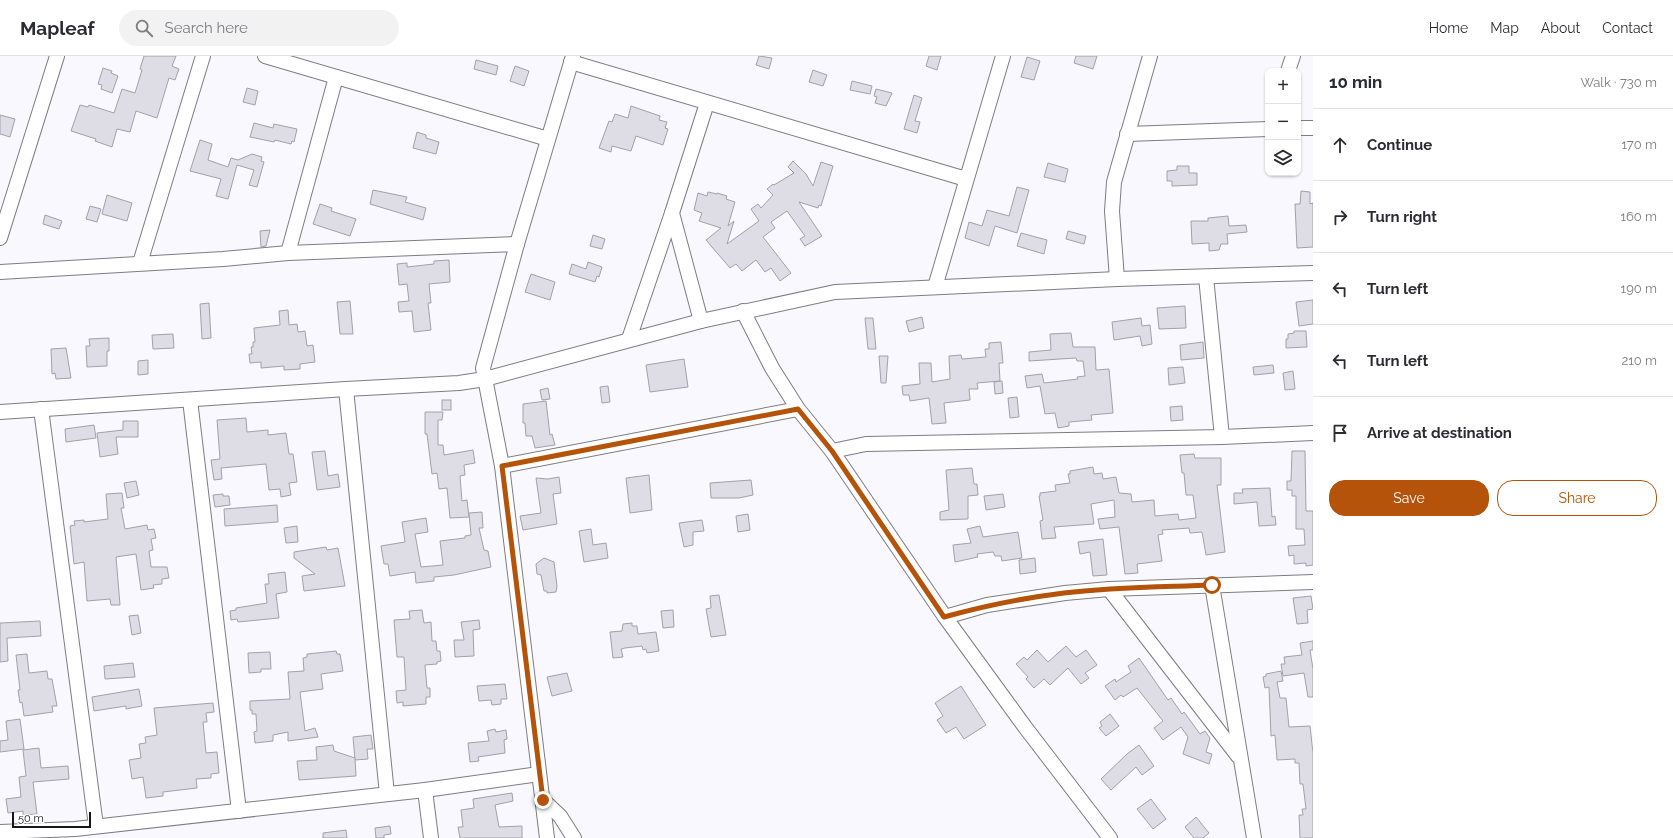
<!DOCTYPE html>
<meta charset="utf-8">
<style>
:root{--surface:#fff;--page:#f2f2f3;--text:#2b2b33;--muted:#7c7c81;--line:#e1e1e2;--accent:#b45309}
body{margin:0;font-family:Raleway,sans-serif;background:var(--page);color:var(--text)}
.controls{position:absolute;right:12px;top:12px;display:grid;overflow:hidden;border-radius:8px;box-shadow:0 1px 3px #0004}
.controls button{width:36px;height:36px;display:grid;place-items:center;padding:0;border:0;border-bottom:1px solid var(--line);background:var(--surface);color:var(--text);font:20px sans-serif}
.scale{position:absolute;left:12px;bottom:10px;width:79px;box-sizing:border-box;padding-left:4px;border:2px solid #17171a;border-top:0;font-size:11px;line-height:14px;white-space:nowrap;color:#17171a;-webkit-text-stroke:3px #fff;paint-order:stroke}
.stop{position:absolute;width:12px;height:12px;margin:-9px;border:3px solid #b45309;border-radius:50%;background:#fff}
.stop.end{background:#b45309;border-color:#fff;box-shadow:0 1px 4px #0008}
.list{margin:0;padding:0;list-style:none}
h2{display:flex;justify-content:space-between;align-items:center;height:52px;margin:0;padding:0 16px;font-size:17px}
h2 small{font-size:13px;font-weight:400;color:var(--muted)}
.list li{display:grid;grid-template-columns:26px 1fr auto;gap:12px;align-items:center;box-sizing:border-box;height:72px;padding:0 16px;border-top:1px solid var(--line)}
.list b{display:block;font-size:15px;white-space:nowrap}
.list em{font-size:13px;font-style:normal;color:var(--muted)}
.actions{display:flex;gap:8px;padding:12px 16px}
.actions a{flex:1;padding:9px 0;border:1px solid var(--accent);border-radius:16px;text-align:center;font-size:14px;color:var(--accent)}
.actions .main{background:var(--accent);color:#fff}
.icon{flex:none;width:22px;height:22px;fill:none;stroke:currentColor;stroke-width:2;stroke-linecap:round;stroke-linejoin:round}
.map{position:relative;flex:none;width:1313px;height:782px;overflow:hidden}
header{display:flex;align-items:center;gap:24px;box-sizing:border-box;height:56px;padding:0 20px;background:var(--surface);border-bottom:1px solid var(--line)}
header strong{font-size:19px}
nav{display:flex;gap:22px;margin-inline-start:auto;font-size:14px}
.search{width:280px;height:36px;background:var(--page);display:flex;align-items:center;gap:10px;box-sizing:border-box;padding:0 14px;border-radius:22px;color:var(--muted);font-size:15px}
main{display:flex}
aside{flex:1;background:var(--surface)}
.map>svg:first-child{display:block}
</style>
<header>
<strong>Mapleaf</strong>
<div class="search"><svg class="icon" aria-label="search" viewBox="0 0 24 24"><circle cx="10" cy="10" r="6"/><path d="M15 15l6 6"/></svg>Search here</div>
<nav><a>Home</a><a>Map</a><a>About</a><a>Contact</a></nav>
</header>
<main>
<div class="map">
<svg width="1313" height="782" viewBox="0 0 1313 782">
<rect width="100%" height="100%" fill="#faf8ff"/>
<g fill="#dedce5" stroke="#a2a0a8">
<polygon points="144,0 176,0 172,10 179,13 175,24 169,22 157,62 136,55 130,76 117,73 112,91 95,85 96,83 71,75 80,49 88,51 89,49 114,57 122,33 135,37 142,14 140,13"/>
<polygon points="759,0 772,2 769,13 756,9"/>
<polygon points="929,0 941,0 937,14 926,10"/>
<polygon points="1076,0 1097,0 1093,13 1074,7"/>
<polygon points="1027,1 1040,5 1034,24 1021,21"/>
<polygon points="476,4 498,10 496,19 474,13"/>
<polygon points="515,10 529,15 524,30 510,25"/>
<polygon points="103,12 112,15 111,17 118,20 112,37 101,33 102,29 98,28"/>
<polygon points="813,14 827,19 823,30 809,26"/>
<polygon points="852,25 872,30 870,38 850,34"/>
<polygon points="247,32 258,35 255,49 243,46"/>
<polygon points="876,33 892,37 886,50 875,47 877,41 874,40"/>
<polygon points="914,39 922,42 915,65 920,66 917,77 904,73"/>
<polygon points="631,50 660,60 659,64 667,66 665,72 668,73 663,89 636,80 631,95 612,90 611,96 599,92 609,65 612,66 615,58 628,62"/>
<polygon points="0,59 15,63 10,81 0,78"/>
<polygon points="254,67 273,72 274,68 297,73 294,86 292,85 291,88 275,84 274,86 250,81"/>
<polygon points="417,76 426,79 426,82 439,86 436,98 413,92"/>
<polygon points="200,84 212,88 208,104 228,111 231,102 238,104 252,98 262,101 261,105 264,106 257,131 249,129 254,114 237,109 228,143 216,140 221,123 190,115"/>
<polygon points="793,105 806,118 813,130 821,106 833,110 821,150 819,149 818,152 799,146 822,180 805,190 800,183 805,180 787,155 771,166 775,172 763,181 791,217 780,225 771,212 765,216 756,204 742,215 736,208 730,212 706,184 721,172 699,165 702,157 694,154 698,137 707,140 708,136 717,138 717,137 727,140 726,143 735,146 728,170 734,165 727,188 759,165 751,153 758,148 761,152 773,139 767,133 773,128 774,129 794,117 788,111"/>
<polygon points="1048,107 1068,113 1065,126 1044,121"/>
<polygon points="1177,110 1189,110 1189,117 1197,117 1197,129 1172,130 1172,125 1167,125 1167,115 1177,114"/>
<polygon points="1017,131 1029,134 1017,177 995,170 989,190 965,182 969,166 982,170 987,154 1009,160"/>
<polygon points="373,134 407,141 405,146 426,152 423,164 370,148"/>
<polygon points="1301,135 1310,136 1310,148 1313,147 1313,191 1297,192 1295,148 1300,148"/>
<polygon points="107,139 132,147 127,165 102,158"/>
<polygon points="320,148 332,152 331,155 356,163 350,180 313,168"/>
<polygon points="90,150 101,153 97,166 86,163"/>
<polygon points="45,159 62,165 59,173 43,168"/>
<polygon points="1228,160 1229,170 1246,169 1247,176 1227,178 1228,188 1221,188 1219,194 1209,195 1209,187 1192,188 1191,165 1208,165 1208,162"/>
<polygon points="270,174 266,190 261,191 260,175"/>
<polygon points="1068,175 1086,180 1084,188 1066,183"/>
<polygon points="1021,177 1047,184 1044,198 1017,190"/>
<polygon points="593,179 605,183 602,193 590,190"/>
<polygon points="449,204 450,226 429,228 431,247 428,247 431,274 414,276 412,255 399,256 398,246 409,245 407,228 399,229 397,208 407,207 407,211 434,208 434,205"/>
<polygon points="588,206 602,211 599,221 597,220 595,226 569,218 572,208 586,213"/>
<polygon points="531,218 555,226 550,244 525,236"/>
<polygon points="1313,244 1313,268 1299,270 1296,246"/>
<polygon points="350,245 353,278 340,278 337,246"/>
<polygon points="209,247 211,282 202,283 200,248"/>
<polygon points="1185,250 1186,272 1159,273 1157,252"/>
<polygon points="288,254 289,269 297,268 298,276 305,275 307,290 313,289 315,306 300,308 300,313 284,314 284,310 261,312 261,306 250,307 249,298 252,298 251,291 253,291 253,286 255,286 254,272 280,269 279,255"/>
<polygon points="922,261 924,272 909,276 906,265"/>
<polygon points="865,262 873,262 876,293 868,293"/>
<polygon points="1141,262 1142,270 1150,269 1152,288 1142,290 1140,280 1114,284 1112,266"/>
<polygon points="1294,275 1306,275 1307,291 1286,292 1286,283 1288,283 1288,278 1294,277"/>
<polygon points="1071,277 1073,291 1095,291 1096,314 1109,313 1113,357 1091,359 1092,364 1069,366 1069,370 1058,372 1055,357 1045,358 1040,330 1027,332 1025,320 1042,318 1044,327 1078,323 1077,321 1085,320 1083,305 1077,305 1076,302 1029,305 1029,296 1051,294 1050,278"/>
<polygon points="173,278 174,292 153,293 152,279"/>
<polygon points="109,282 109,295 107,295 107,310 87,311 86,290 90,290 89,283"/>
<polygon points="1001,286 1003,307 999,307 1000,325 977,327 978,333 969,333 970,344 944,347 946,367 932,368 929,342 910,345 909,339 903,339 902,330 920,328 919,307 931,307 932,326 950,323 949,300 961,299 962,303 986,301 985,293 989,293 989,287"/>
<polygon points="1203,286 1204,302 1181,304 1180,289"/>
<polygon points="66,292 71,322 56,323 55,317 52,318 51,293"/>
<polygon points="879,300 888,300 886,327 881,327"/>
<polygon points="684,303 688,331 650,336 646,309"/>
<polygon points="148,304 148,318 138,319 138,305"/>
<polygon points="1273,309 1274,317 1254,319 1253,311"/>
<polygon points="1183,311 1185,327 1169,329 1168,312"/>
<polygon points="1293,315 1295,333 1285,334 1283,317"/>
<polygon points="1002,325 1003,337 995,338 994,326"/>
<polygon points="608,330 610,346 602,347 600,331"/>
<polygon points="548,332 550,343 542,344 540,334"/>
<polygon points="1017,341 1019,361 1010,362 1008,342"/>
<rect x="442" y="344" width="9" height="10"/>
<polygon points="546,345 550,379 552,378 555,389 535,392 532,380 526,380 525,367 523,367 523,348"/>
<polygon points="1182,350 1183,364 1171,365 1170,351"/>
<polygon points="425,356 443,356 442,364 438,364 438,389 443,389 444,399 473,394 475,407 464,409 465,419 460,420 462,445 467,444 469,461 450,462 447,432 439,433 437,417 432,418 427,378 425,378"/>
<polygon points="246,362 247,376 268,374 268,379 286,377 289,398 293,398 297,426 289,427 291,439 281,441 280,433 269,434 266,408 221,412 222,423 214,424 211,404 220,403 217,364"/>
<polygon points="123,365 138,365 138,381 116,381 118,398 100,401 97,377 123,374"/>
<polygon points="94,369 96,382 66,386 65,373"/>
<polygon points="325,395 328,420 338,418 340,431 317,434 312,396"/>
<polygon points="1292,395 1305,395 1306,455 1313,455 1313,509 1306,510 1306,507 1294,508 1294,499 1289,500 1288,490 1305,489 1304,473 1296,473 1296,440 1292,440 1292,434 1287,434 1287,425 1291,425"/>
<polygon points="1194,398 1195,402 1221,402 1221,429 1217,429 1225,496 1206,499 1202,476 1190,477 1189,472 1162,474 1163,478 1158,479 1162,505 1137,508 1138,517 1125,518 1119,471 1100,473 1098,463 1115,461 1114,444 1091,448 1094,468 1054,471 1056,482 1042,483 1040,465 1043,464 1039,440 1040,440 1040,437 1056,435 1055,429 1070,427 1068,418 1070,418 1070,415 1093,411 1094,418 1102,417 1103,423 1116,421 1119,437 1131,438 1132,446 1154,444 1155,460 1178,458 1179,464 1196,462 1193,439 1186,439 1184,417 1182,417 1180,399"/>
<polygon points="972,412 974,428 977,428 978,439 968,440 968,463 940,464 940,456 949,454 946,414"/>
<polygon points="649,419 652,454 630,457 626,422"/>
<polygon points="559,421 561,437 553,438 557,468 523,474 520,460 541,457 536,422 548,423"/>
<polygon points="751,424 753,439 739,442 711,442 710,427"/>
<polygon points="136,425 139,439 127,442 124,427"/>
<polygon points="1270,432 1272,461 1275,460 1276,469 1259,470 1257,446 1234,448 1234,437 1243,437 1242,433"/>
<polygon points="122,437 124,452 121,452 125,473 147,469 148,474 154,473 156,482 151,483 153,494 149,495 151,511 167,511 169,522 162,523 162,528 153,529 154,532 141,534 136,498 116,501 120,549 111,549 110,543 87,545 84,506 74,508 70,470 75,469 74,465 84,464 84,466 108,463 106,438"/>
<polygon points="223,438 223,440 229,440 230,449 215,451 213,439"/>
<polygon points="1003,438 1005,451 986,454 984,440"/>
<polygon points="277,449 278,466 225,470 224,453"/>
<polygon points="482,456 483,472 479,472 484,494 488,495 491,511 454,519 434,521 434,525 416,527 415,516 390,520 388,508 384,508 381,490 405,486 402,466 426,462 428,476 415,478 421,511 443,509 440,485 465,482 465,480 471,479 469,457"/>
<polygon points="748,458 750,474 738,476 736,460"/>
<polygon points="702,464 704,475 693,476 693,489 684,491 679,467"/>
<polygon points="297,470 298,486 286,487 284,472"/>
<polygon points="980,470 983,481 1018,476 1022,502 1002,505 1001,500 995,500 993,496 977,498 978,501 955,506 953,489 971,487 967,473"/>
<polygon points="591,473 593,489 606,487 608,502 584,506 579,475"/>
<polygon points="1103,483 1107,519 1093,520 1090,496 1080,498 1078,486"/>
<polygon points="326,491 327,494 338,492 345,530 304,535 302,520 315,518 294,502 294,496"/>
<polygon points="544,502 554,506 557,530 556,536 547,537 547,535 544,535 541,519 537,518 536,508"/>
<polygon points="1035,502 1036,516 1020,518 1019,504"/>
<polygon points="285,516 287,536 276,538 279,562 238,566 237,563 231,564 230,555 236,554 236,552 267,547 265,528 269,528 268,518"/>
<polygon points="719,539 726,579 711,581 706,553 711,552 710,540"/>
<polygon points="1311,540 1313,553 1307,554 1308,567 1297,568 1293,542"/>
<polygon points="422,554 424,567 431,566 432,585 436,585 437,595 440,595 441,605 437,606 437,608 425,609 427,632 430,632 430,641 426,641 426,648 403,650 403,646 397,647 396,635 406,634 404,601 397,601 394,564 410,563 409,555"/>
<polygon points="673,554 674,571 663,572 661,555"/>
<polygon points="138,559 141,577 132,579 129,560"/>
<polygon points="479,564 480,573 473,574 474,600 455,601 454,584 464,584 461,566"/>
<polygon points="40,565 41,580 7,582 8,605 0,606 0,567"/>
<polygon points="632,567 632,570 637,570 638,578 656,576 659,595 647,597 646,593 643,594 642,590 625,592 621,593 623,601 613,602 610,576 622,575 623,568"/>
<polygon points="1313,585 1313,594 1310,594 1313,613 1313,641 1308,641 1304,617 1283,620 1281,608 1285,608 1284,601 1302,599 1300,587"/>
<polygon points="1066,590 1076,601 1086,594 1097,609 1085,617 1089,622 1081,628 1068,612 1050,629 1044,623 1034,632 1026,623 1028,621 1016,608 1024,601 1027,604 1037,594 1048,606"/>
<polygon points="336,595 337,598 340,598 343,615 321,618 323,633 300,636 305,675 315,672 318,681 288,685 288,676 273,679 273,685 255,687 254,676 257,675 256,658 252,658 252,654 250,654 250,645 290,643 288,616 304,615 303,602 307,601 307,598"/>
<polygon points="270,596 271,613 261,613 261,616 249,617 248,597"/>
<polygon points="27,598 29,617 47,615 48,623 52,623 57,650 52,650 53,656 24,660 22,646 20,647 18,634 20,634 16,599"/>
<polygon points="1139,602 1168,644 1171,642 1182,658 1184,656 1200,678 1205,675 1210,682 1206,696 1212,698 1209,708 1183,698 1188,681 1181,671 1163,684 1154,672 1163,665 1137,632 1123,641 1121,639 1115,644 1105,630 1115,623 1116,626 1131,616 1128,610"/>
<polygon points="133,607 135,621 105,623 104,610"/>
<polygon points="1281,615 1283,625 1277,626 1280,642 1286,642 1289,671 1310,670 1313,697 1313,782 1300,782 1299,759 1303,759 1302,753 1306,753 1303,728 1300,728 1299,707 1295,707 1295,703 1277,704 1275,679 1271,680 1269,631 1265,632 1263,621 1266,620 1266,618"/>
<polygon points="567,617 572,635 552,640 547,621"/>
<polygon points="505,628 507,643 501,643 501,648 492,649 491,644 479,645 477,630"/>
<polygon points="961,630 986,669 964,683 956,671 946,677 937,664 943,660 935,647"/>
<polygon points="139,633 142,650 126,653 126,650 94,655 92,641"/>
<polygon points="213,647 214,656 206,657 207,666 203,666 206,697 217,696 219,717 211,718 211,722 196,723 197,732 163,736 163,740 146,742 143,721 132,723 129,704 141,702 139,688 146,687 145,681 157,679 154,652"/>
<polygon points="1110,658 1119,670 1106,680 1099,672 1102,670 1100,666"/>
<polygon points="20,663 24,693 0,696 0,685 8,684 6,665"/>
<polygon points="495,673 496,676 506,674 507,683 504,684 505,697 478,701 479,705 470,706 468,687 489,685 487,675"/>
<polygon points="371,679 373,693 367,693 368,703 355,704 353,681"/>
<polygon points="333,689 334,695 355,702 356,720 299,724 297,705 317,704 316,691"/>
<polygon points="1139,689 1154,710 1142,719 1136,711 1111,734 1101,723 1127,698"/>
<polygon points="39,692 41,712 68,710 69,723 33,726 37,758 23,759 23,755 8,757 6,743 21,741 19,721 26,720 23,694"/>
<polygon points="512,737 513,745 495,749 499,771 522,770 522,782 460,782 458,771 463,771 461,754 474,752 473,743"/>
<polygon points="1151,743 1166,763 1153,773 1137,753"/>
<polygon points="1196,761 1209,777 1203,782 1194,782 1185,771"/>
<polygon points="390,770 391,778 384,779 384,782 376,782 375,772"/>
<polygon points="346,774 347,782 323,782 323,777"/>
</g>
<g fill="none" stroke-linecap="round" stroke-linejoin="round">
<defs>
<g id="minor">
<polyline points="265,0 548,83"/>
<polyline points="571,6 966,123"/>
<polyline points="1288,15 1293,0"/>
<polyline points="1298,72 1313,72"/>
<polyline points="1127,78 1268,73"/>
<polyline points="0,182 57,0"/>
<polyline points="288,197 336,21"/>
<polyline points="140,207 203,0"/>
<polyline points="0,216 223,203 288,197 517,188"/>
<polyline points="1206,221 1222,381"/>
<polyline points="1117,223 1112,155 1114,126 1150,0"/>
<polyline points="935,231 1003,0"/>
<polyline points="743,255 772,312 798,353 832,395 945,561 1025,671 1110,782"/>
<polyline points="701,265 672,157 707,47"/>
<polyline points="629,283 672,157"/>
<polyline points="346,333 387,738"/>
<polyline points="190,344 239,755"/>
<polyline points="41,353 96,770"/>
<polyline points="0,356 346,333 459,327 485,323 701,265 835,236 1117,223 1313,217"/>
<polyline points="832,395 866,388 1222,381 1313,377"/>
<polyline points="502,410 798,353"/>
<polyline points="1212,529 1254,782"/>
<polyline points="1109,533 1238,700"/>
<polyline points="945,561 987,549 1065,537 1109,533 1313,526"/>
<polyline points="425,734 431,782"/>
<polyline points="543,744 560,760 574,782"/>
<polyline points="0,776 75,773 425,734 539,718"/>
<polyline points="547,782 502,410 483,312 517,188 573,0"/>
</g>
</defs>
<use href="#minor" stroke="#7d7c83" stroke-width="16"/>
<use href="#minor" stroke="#fff" stroke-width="14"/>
</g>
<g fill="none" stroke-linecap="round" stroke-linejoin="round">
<path stroke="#b45309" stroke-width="5" d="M543 744 502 410 798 353 832 395 944 561C984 550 1023 542 1064 537 1113 531 1163 531 1212 529"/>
</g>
</svg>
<div class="controls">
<button>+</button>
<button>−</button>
<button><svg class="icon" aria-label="layers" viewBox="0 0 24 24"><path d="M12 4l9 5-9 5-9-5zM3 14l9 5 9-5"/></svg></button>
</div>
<div class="scale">50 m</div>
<div class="stop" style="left:1212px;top:529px"></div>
<div class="stop end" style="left:543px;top:744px"></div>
</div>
<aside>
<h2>10 min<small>Walk · 730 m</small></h2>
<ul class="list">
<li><svg class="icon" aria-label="ahead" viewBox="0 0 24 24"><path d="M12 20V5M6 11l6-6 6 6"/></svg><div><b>Continue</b></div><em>170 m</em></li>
<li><svg class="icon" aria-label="right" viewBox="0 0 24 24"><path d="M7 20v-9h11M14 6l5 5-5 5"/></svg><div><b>Turn right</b></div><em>160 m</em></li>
<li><svg class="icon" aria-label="left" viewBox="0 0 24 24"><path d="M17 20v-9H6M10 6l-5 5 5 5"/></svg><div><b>Turn left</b></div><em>190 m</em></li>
<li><svg class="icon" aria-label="left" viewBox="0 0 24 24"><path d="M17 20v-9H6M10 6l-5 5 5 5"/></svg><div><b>Turn left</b></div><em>210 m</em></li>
<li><svg class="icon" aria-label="arrive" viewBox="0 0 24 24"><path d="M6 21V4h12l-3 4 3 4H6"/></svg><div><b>Arrive at destination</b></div></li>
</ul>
<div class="actions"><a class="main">Save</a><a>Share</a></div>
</aside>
</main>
